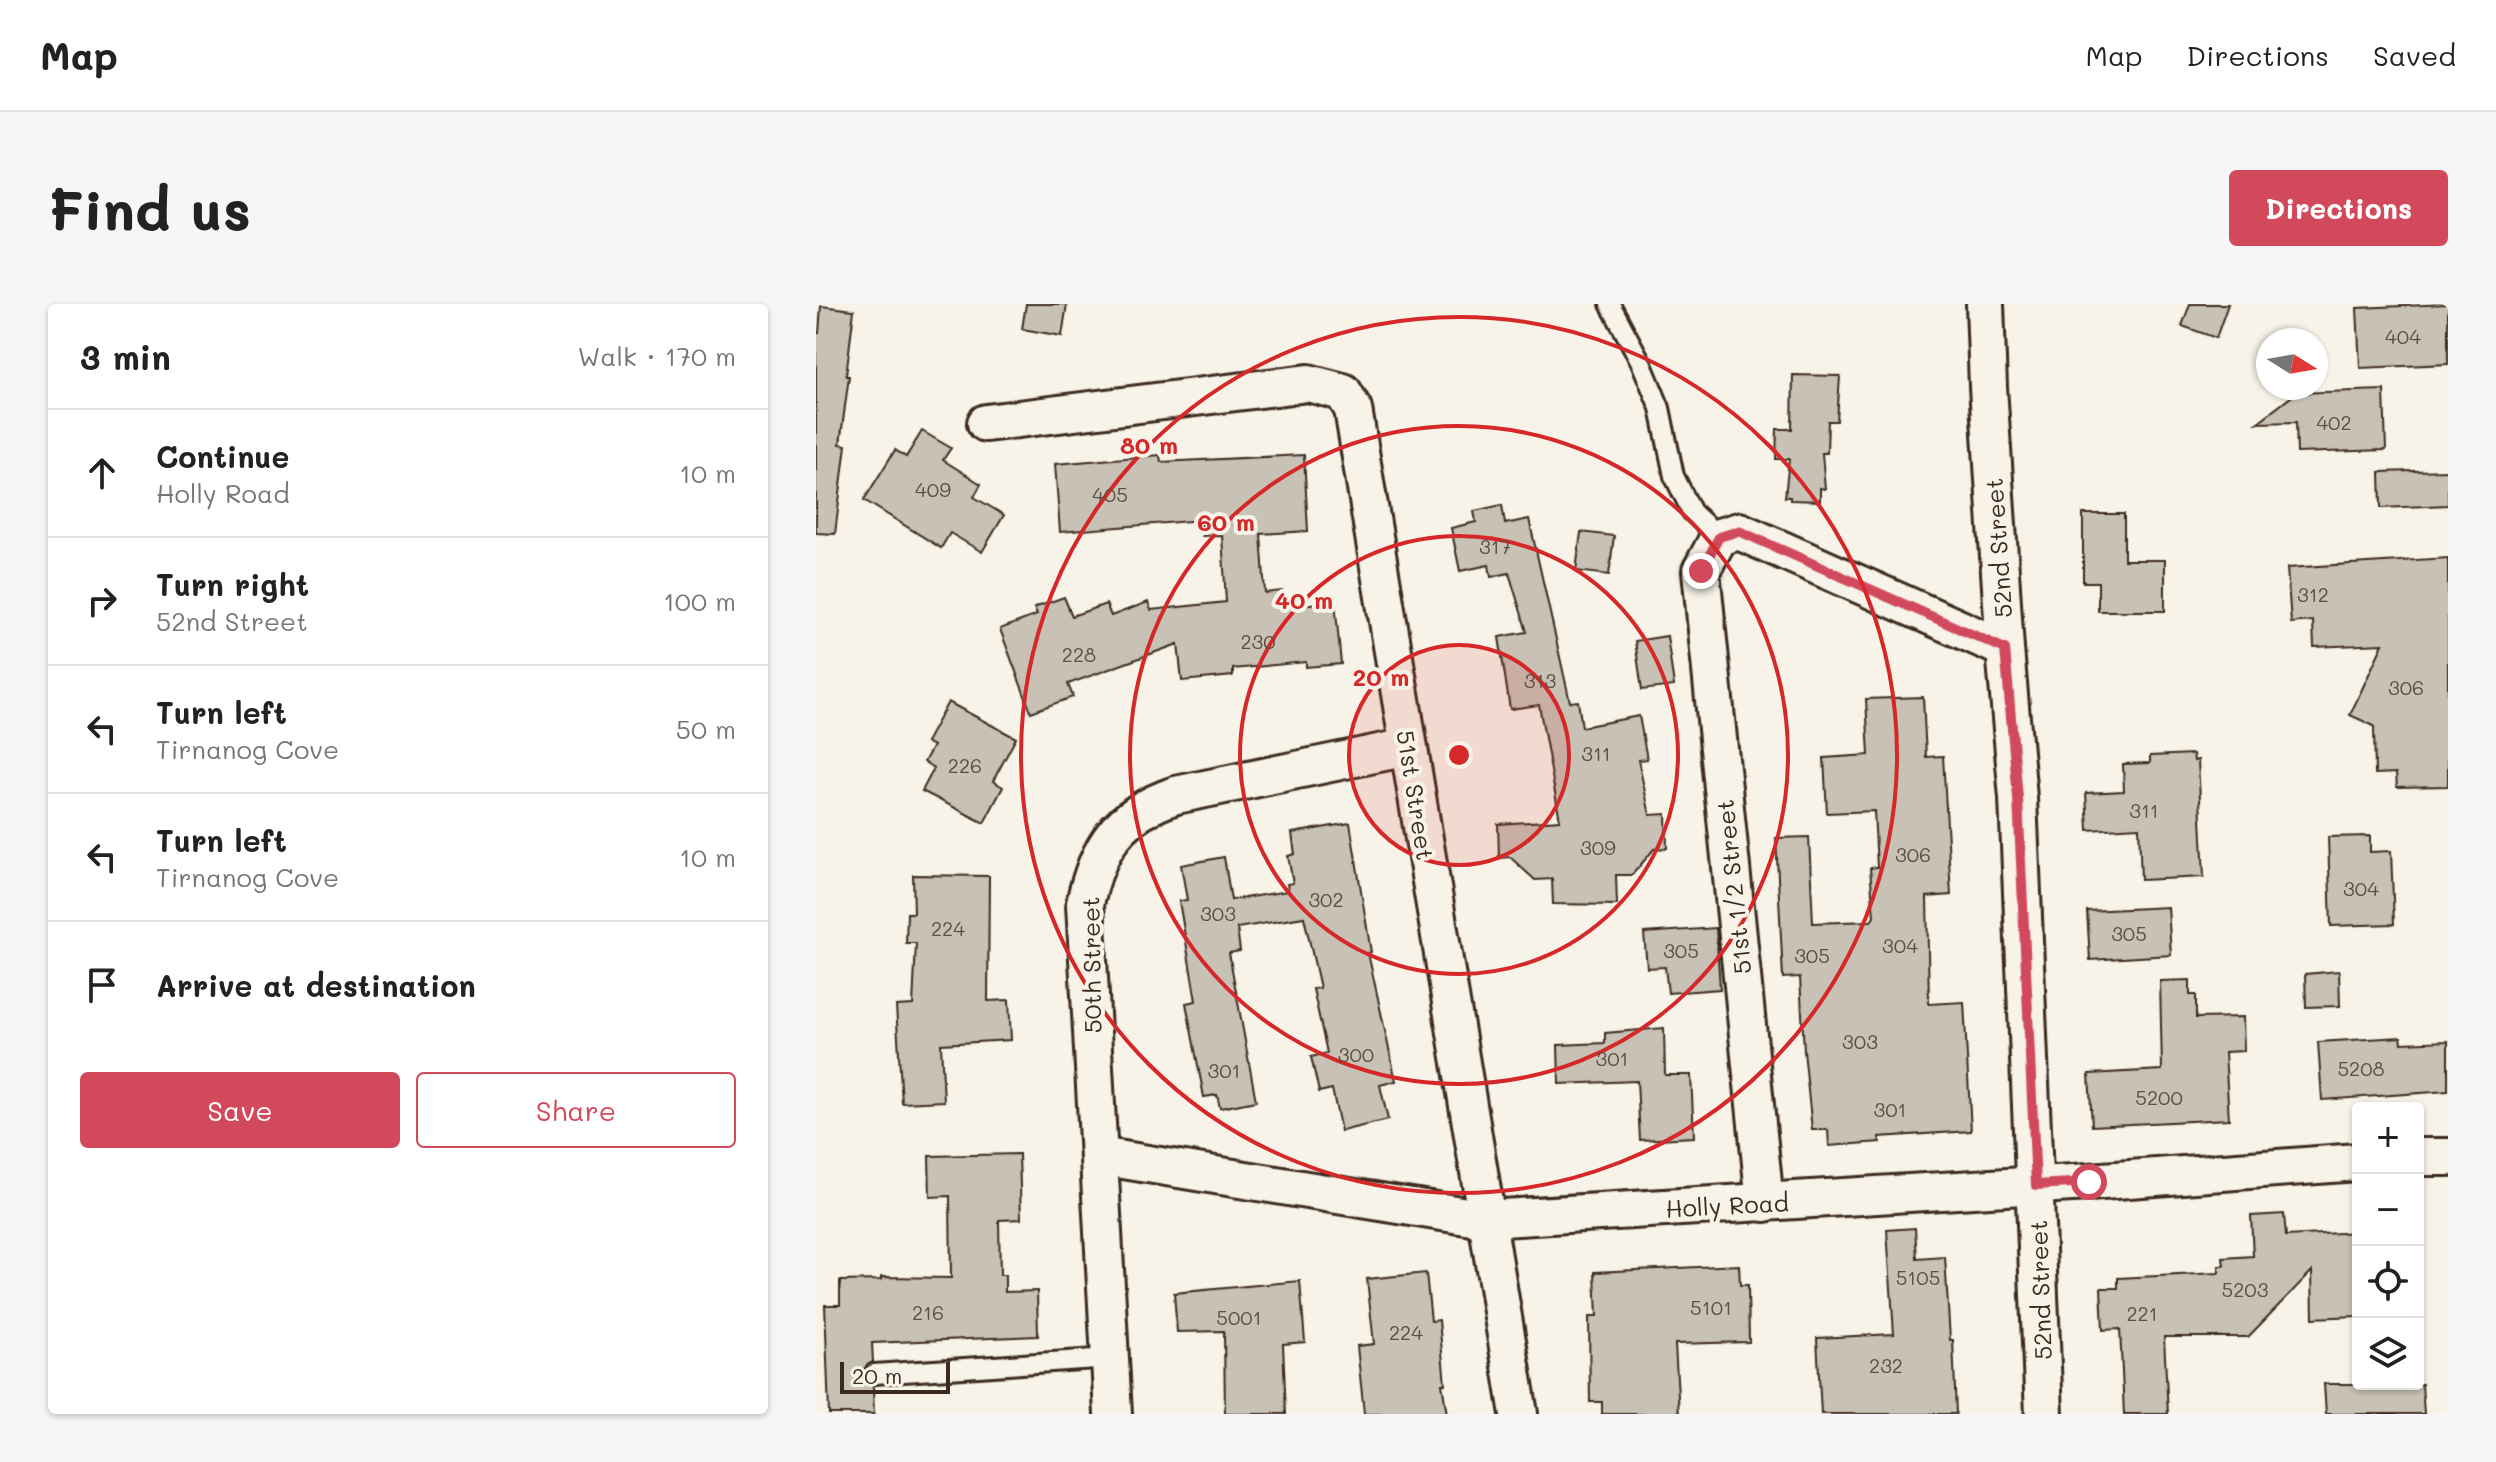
<!DOCTYPE html>
<meta charset="utf-8">
<style>
:root{--surface:#fff;--page:#f6f6f6;--text:#222;--muted:#767676;--line:#e0e0e0;--accent:#d1495b}
body{margin:0;font-family:Mali,sans-serif;background:var(--page);color:var(--text)}
.controls{position:absolute;right:24px;bottom:24px;display:grid;overflow:hidden;border-radius:8px;box-shadow:0 2px 6px #0004}
.controls button{width:72px;height:72px;display:grid;place-items:center;padding:0;border:0;border-bottom:2px solid var(--line);background:var(--surface);color:var(--text);font:40px sans-serif}
.compass{position:absolute;left:1440px;top:24px;width:72px;height:72px;border-radius:50%;background:var(--surface);box-shadow:0 2px 6px #0004;rotate:101deg}
.scale{position:absolute;left:24px;bottom:20px;width:110px;box-sizing:border-box;padding-left:8px;border:4px solid #3b2a1e;border-top:0;font-size:22px;line-height:28px;white-space:nowrap;color:#3b2a1e;-webkit-text-stroke:6px #f7f3e8;paint-order:stroke}
.stop{position:absolute;width:24px;height:24px;margin:-18px;border:6px solid #d1495b;border-radius:50%;background:#fff}
.stop.end{background:#d1495b;border-color:#fff;box-shadow:0 2px 8px #0008}
.list{margin:0;padding:0;list-style:none}
h2{display:flex;justify-content:space-between;align-items:center;height:104px;margin:0;padding:0 32px;font-size:34px}
h2 small{font-size:26px;font-weight:400;color:var(--muted)}
.list li{display:grid;grid-template-columns:52px 1fr auto;gap:24px;align-items:center;box-sizing:border-box;height:128px;padding:0 32px;border-top:2px solid var(--line)}
.list b{display:block;font-size:30px;white-space:nowrap}
.list p{margin:0;font-size:26px;white-space:nowrap;color:var(--muted)}
.list em{font-size:26px;font-style:normal;color:var(--muted)}
.actions{display:flex;gap:16px;padding:24px 32px}
.actions a{flex:1;padding:18px 0;border:2px solid var(--accent);border-radius:8px;text-align:center;font-size:28px;color:var(--accent)}
.actions .main{background:var(--accent);color:#fff}
.icon{flex:none;width:44px;height:44px;fill:none;stroke:currentColor;stroke-width:2;stroke-linecap:round;stroke-linejoin:round}
.map{position:relative;flex:none;width:1632px;height:1110px;overflow:hidden;border-radius:8px}
header{display:flex;align-items:center;gap:48px;box-sizing:border-box;height:112px;padding:0 40px;background:var(--surface);border-bottom:2px solid var(--line)}
header strong{font-size:38px}
nav{display:flex;gap:44px;margin-inline-start:auto;font-size:28px}
.intro{display:flex;align-items:center;justify-content:space-between;box-sizing:border-box;height:192px;padding:0 48px}
h1{margin:0;font-size:56px}
.button{padding:20px 36px;border-radius:8px;background:var(--accent);color:#fff;font-size:28px;font-weight:700}
main{display:flex;gap:48px;padding:0 48px}
aside{flex:1;background:var(--surface);border-radius:8px;box-shadow:0 2px 6px #0004}
.map>svg:first-child{display:block}
</style>
<header>
<strong>Map</strong>
<nav><a>Map</a><a>Directions</a><a>Saved</a></nav>
</header>
<div class="intro"><h1>Find us</h1><a class="button">Directions</a></div>
<main>
<aside>
<h2>3 min<small>Walk · 170 m</small></h2>
<ul class="list">
<li><svg class="icon" aria-label="ahead" viewBox="0 0 24 24"><path d="M12 20V5M6 11l6-6 6 6"/></svg><div><b>Continue</b><p>Holly Road</p></div><em>10 m</em></li>
<li><svg class="icon" aria-label="right" viewBox="0 0 24 24"><path d="M7 20v-9h11M14 6l5 5-5 5"/></svg><div><b>Turn right</b><p>52nd Street</p></div><em>100 m</em></li>
<li><svg class="icon" aria-label="left" viewBox="0 0 24 24"><path d="M17 20v-9H6M10 6l-5 5 5 5"/></svg><div><b>Turn left</b><p>Tirnanog Cove</p></div><em>50 m</em></li>
<li><svg class="icon" aria-label="left" viewBox="0 0 24 24"><path d="M17 20v-9H6M10 6l-5 5 5 5"/></svg><div><b>Turn left</b><p>Tirnanog Cove</p></div><em>10 m</em></li>
<li><svg class="icon" aria-label="arrive" viewBox="0 0 24 24"><path d="M6 21V4h12l-3 4 3 4H6"/></svg><div><b>Arrive at destination</b></div></li>
</ul>
<div class="actions"><a class="main">Save</a><a>Share</a></div>
</aside>
<div class="map">
<svg width="1632" height="1110" viewBox="0 0 1632 1110">
<rect width="100%" height="100%" fill="#f7f3e8"/>
<filter id="ink" filterUnits="userSpaceOnUse"><feTurbulence type="fractalNoise" baseFrequency=".0125" numOctaves="2"/><feDisplacementMap in="SourceGraphic" scale="16" xChannelSelector="R" yChannelSelector="G"/><feConvolveMatrix kernelMatrix="1 2 1 2 8 2 1 2 1" color-interpolation-filters="sRGB"/></filter>
<g filter="url(#ink)">
<g fill="#c8c1b6" stroke="#3b2a1e" stroke-width="2">
<polygon points="210,0 251,0 246,32 206,25"/>
<polygon points="1374,0 1412,0 1400,34 1366,22"/>
<polygon points="1632,0 1632,60 1544,64 1541,4"/>
<polygon points="5,2 38,6 30,72 33,72 24,140 30,141 19,230 0,229 0,29 3,29"/>
<polygon points="977,71 1024,72 1021,117 1012,117 1011,149 1006,149 1009,185 1004,184 1004,197 974,196 974,193 969,193 973,155 960,155 961,125 976,125"/>
<polygon points="1568,86 1570,146 1481,149 1480,118 1441,119 1480,89"/>
<polygon points="106,127 135,144 127,156 165,180 158,193 188,211 166,248 134,229 125,244 48,196 79,146 90,153"/>
<polygon points="344,151 345,158 488,151 492,227 445,230 449,289 466,287 468,303 519,297 525,360 490,363 490,358 417,365 417,372 366,377 362,340 252,380 257,393 215,408 184,325 221,311 218,304 248,293 256,312 290,300 295,312 332,298 335,306 410,298 406,231 386,232 385,216 244,228 239,160"/>
<polygon points="1632,166 1632,201 1565,204 1564,168"/>
<polygon points="686,201 689,220 713,215 754,398 762,397 766,423 823,412 831,455 822,456 834,511 850,510 851,544 838,545 816,571 800,571 801,601 737,600 736,575 719,576 694,553 683,554 682,520 744,516 723,401 694,405 683,333 711,328 693,269 675,273 673,261 644,267 635,224 660,218 658,207"/>
<polygon points="1267,210 1308,210 1308,256 1349,256 1349,307 1282,307 1282,278 1267,278"/>
<polygon points="765,228 798,232 793,271 760,267"/>
<polygon points="1632,254 1632,482 1581,483 1580,469 1559,470 1558,422 1534,411 1567,340 1498,343 1497,317 1475,319 1471,264"/>
<polygon points="851,332 858,382 826,386 819,337"/>
<polygon points="1107,393 1110,453 1127,452 1135,591 1111,593 1113,700 1148,698 1155,827 1063,833 1064,838 1013,842 1012,826 996,826 988,747 984,673 967,674 960,534 993,533 997,619 1055,617 1058,613 1054,564 1061,563 1058,507 1011,509 1008,454 1053,451 1050,395"/>
<polygon points="132,398 200,434 177,477 187,483 168,519 106,487 118,464 108,458 117,442 110,438"/>
<polygon points="1377,450 1378,457 1382,456 1388,573 1325,576 1323,523 1272,526 1270,489 1308,487 1307,460 1334,459 1334,452"/>
<polygon points="534,519 555,648 552,649 580,777 564,781 572,816 525,827 516,785 503,788 495,753 511,749 497,685 504,684 488,613 421,624 424,647 413,649 440,797 404,804 401,791 388,793 370,699 380,697 363,597 371,596 365,561 408,553 415,596 472,587 471,580 477,579 472,552 479,550 476,529"/>
<polygon points="1554,532 1554,548 1575,547 1578,620 1515,622 1512,533"/>
<polygon points="97,571 173,572 172,697 193,696 195,736 125,740 128,797 86,799 80,702 97,701 100,639 90,639 91,609 98,609"/>
<polygon points="1352,603 1355,651 1274,656 1271,607"/>
<polygon points="900,624 904,685 852,689 849,663 831,664 828,629"/>
<polygon points="1523,667 1524,702 1490,703 1489,670"/>
<polygon points="1374,676 1374,691 1380,691 1380,714 1427,713 1428,747 1409,748 1413,815 1276,822 1273,770 1346,766 1344,677"/>
<polygon points="848,724 849,771 875,771 878,833 824,836 821,777 743,780 742,741 789,739 789,729"/>
<polygon points="1585,733 1586,739 1632,737 1632,787 1506,796 1502,738"/>
<polygon points="203,850 205,915 183,916 184,971 189,971 189,988 221,987 222,1032 56,1039 57,1058 51,1061 46,1070 49,1077 57,1082 58,1110 13,1110 9,1001 24,1001 24,977 65,976 65,973 135,974 134,892 114,893 113,852"/>
<polygon points="1468,910 1470,932 1542,928 1542,1012 1497,1014 1496,967 1432,1033 1348,1033 1352,1110 1308,1110 1304,1025 1287,1026 1285,984 1302,984 1302,974 1403,969 1403,962 1408,962 1407,954 1437,952 1435,912"/>
<polygon points="1099,924 1101,955 1129,953 1134,1036 1137,1036 1140,1110 1005,1110 1001,1034 1078,1030 1071,926"/>
<polygon points="923,961 924,981 932,981 933,1038 859,1040 863,1110 786,1110 786,1098 774,1098 773,1013 781,1013 779,968"/>
<polygon points="610,969 615,1017 623,1016 629,1080 626,1080 631,1110 548,1110 541,1042 558,1040 551,975"/>
<polygon points="484,977 489,1038 467,1040 470,1110 409,1110 408,1027 361,1028 358,989"/>
<polygon points="1508,1080 1606,1080 1608,1110 1510,1110"/>
</g>
<g fill="none" stroke-linecap="round" stroke-linejoin="round">
<defs>
<g id="lane">
<polyline points="794,0 825,58 844,104 858,172 876,208 903,233"/>
<polyline points="58,1070 295,1054"/>
</g>
<g id="street">
<polyline points="1169,0 1172,83 1189,345 1202,494 1228,1110"/>
<polyline points="170,119 492,79 527,88 537,105 703,1110"/>
<polyline points="283,852 669,915 1273,878 1542,858"/>
<polyline points="1602,853 1632,853"/>
<polyline points="949,899 885,267 903,233 923,227 1189,345"/>
<path d="M297 1110 269 600C281 543 303 510 360 491L592 443"/>
</g>
</defs>
<use href="#lane" stroke="#3b2a1e" stroke-width="24"/>
<use href="#street" stroke="#3b2a1e" stroke-width="42"/>
<use href="#lane" stroke="#f7f3e8" stroke-width="18"/>
<use href="#street" stroke="#f7f3e8" stroke-width="36"/>
</g>
</g>
<g fill="none" stroke-linecap="round" stroke-linejoin="round" filter="url(#ink)">
<polyline stroke="#d1495b" stroke-width="10" points="885,267 903,233 923,227 1189,345 1202,494 1220,881 1273,878"/>
</g>
<circle cx="643" cy="451" r="110" fill="#d62828" fill-opacity=".12"/>
<g fill="none" stroke="#d62828" stroke-width="4">
<circle cx="643" cy="451" r="110"/>
<circle cx="643" cy="451" r="219"/>
<circle cx="643" cy="451" r="329"/>
<circle cx="643" cy="451" r="438"/>
</g>
<g text-anchor="middle" dominant-baseline="central" stroke-width="8" stroke-linejoin="round" paint-order="stroke">
<g font-size="20" fill="#5e5044">
<text x="1587" y="32">404</text>
<text x="1518" y="118">402</text>
<text x="117" y="185">409</text>
<text x="294" y="190">405</text>
<text x="679" y="242">317</text>
<text x="1497" y="290">312</text>
<text x="442" y="337">230</text>
<text x="263" y="350">228</text>
<text x="724" y="376">313</text>
<text x="1590" y="383">306</text>
<text x="780" y="449">311</text>
<text x="149" y="461">226</text>
<text x="1328" y="506">311</text>
<text x="782" y="543">309</text>
<text x="1097" y="550">306</text>
<text x="1545" y="584">304</text>
<text x="510" y="595">302</text>
<text x="402" y="609">303</text>
<text x="132" y="624">224</text>
<text x="1313" y="629">305</text>
<text x="1084" y="641">304</text>
<text x="865" y="646">305</text>
<text x="996" y="651">305</text>
<text x="1044" y="737">303</text>
<text x="540" y="750">300</text>
<text x="796" y="754">301</text>
<text x="1545" y="764">5208</text>
<text x="408" y="766">301</text>
<text x="1343" y="793">5200</text>
<text x="1074" y="805">301</text>
<text x="1102" y="973">5105</text>
<text x="1429" y="985">5203</text>
<text x="895" y="1003">5101</text>
<text x="112" y="1008">216</text>
<text x="1326" y="1009">221</text>
<text x="423" y="1013">5001</text>
<text x="590" y="1028">224</text>
<text x="1070" y="1061">232</text>
</g>
<g font-size="24" fill="#3b2a1e" stroke="#f7f3e8">
<text transform="translate(1182 244) rotate(-94)">52nd Street</text>
<text transform="translate(600 491) rotate(81)">51st Street</text>
<text transform="translate(917 583) rotate(-96)">51st 1/2 Street</text>
<text transform="translate(275 661) rotate(-91)">50th Street</text>
<text transform="translate(911 901) rotate(-3)">Holly Road</text>
<text transform="translate(1224 986) rotate(-92)">52nd Street</text>
</g>
</g>
<circle cx="643" cy="451" r="12" fill="#d62828" stroke="#f7f3e8" stroke-width="4"/>
<g font-size="24" text-anchor="middle" font-weight="bold" fill="#d62828" stroke="#f7f3e8" stroke-width="8" stroke-linejoin="round" paint-order="stroke">
<text x="333" y="150">80 m</text>
<text x="410" y="227">60 m</text>
<text x="488" y="305">40 m</text>
<text x="565" y="382">20 m</text>
</g>
</svg>
<div class="controls">
<button>+</button>
<button>−</button>
<button><svg class="icon" aria-label="locate" viewBox="0 0 24 24"><circle cx="12" cy="12" r="6"/><path d="M12 2v4M12 18v4M2 12h4M18 12h4"/></svg></button>
<button><svg class="icon" aria-label="layers" viewBox="0 0 24 24"><path d="M12 4l9 5-9 5-9-5zM3 14l9 5 9-5"/></svg></button>
</div>
<svg class="compass" viewBox="-18 -18 36 36"><path d="M0-13l5 13h-10z" fill="#e53935"/><path d="M0 13l5-13h-10z" fill="#767676"/></svg>
<div class="scale">20 m</div>
<div class="stop" style="left:1273px;top:878px"></div>
<div class="stop end" style="left:885px;top:267px"></div>
</div>
</main>
